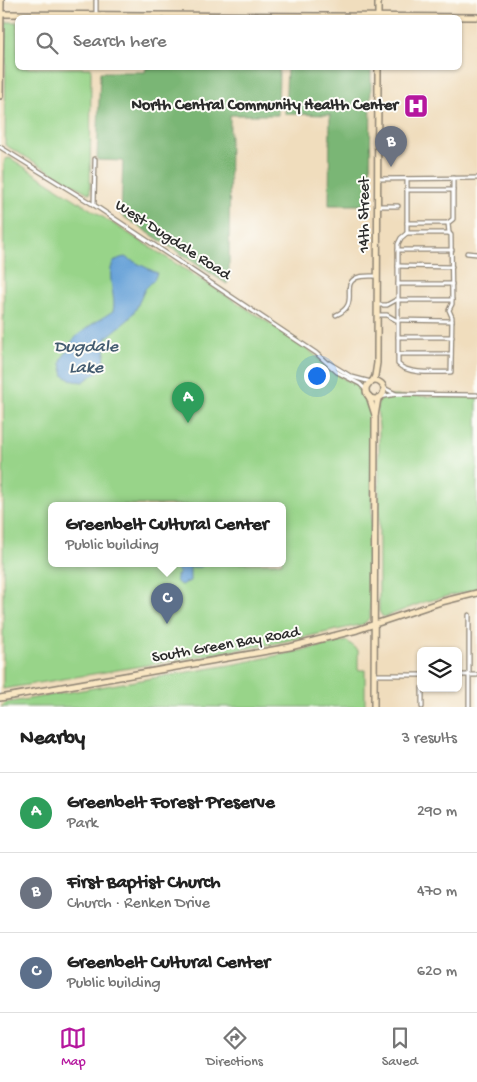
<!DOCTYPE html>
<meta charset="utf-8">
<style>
:root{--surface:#fff;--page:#f2f2f2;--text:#222;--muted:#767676;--line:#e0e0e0;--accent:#b5179e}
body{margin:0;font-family:"Gochi Hand",sans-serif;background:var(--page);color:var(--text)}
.controls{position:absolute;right:15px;bottom:15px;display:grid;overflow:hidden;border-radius:8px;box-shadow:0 1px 4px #0004}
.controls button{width:45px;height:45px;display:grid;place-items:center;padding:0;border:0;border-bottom:1px solid var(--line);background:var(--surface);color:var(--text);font:25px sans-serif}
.you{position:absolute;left:316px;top:375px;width:18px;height:18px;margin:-12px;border:4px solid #fff;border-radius:50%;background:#1a73e8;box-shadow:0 0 0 8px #1a73e833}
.badge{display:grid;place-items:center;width:32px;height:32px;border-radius:50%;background:var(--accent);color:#fff;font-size:16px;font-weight:700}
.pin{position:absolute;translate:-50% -41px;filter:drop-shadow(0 1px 2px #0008)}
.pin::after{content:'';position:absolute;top:26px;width:18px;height:15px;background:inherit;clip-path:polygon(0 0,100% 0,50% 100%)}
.popup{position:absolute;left:48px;top:502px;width:238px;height:65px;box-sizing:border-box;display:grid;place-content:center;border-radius:8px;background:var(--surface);filter:drop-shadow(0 1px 4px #0005);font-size:16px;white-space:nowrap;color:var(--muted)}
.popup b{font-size:19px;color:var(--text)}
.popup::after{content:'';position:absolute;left:50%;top:100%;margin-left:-10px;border:10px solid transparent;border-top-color:var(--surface)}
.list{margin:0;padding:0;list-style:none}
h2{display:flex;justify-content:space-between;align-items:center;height:65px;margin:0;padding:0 20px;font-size:21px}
h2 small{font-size:16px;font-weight:400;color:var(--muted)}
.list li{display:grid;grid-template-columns:32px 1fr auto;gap:15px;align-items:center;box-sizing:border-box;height:80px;padding:0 20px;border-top:1px solid var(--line)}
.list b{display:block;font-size:19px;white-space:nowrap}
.list p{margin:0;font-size:16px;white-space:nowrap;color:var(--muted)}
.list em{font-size:16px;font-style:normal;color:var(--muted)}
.icon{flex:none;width:28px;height:28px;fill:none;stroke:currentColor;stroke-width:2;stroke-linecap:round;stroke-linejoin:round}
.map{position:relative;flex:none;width:477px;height:707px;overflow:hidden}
.search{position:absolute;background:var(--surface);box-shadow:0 1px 4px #0004;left:15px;right:15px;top:15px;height:55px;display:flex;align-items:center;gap:12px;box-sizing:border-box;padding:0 18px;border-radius:8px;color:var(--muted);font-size:19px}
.sheet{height:305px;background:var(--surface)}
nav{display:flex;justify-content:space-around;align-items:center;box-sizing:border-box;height:70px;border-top:1px solid var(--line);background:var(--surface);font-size:14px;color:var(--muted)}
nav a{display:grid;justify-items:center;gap:2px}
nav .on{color:var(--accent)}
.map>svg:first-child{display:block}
</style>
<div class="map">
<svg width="477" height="707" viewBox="0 0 477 707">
<rect width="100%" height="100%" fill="#fdfcf7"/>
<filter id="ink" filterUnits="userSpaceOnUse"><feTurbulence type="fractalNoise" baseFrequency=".02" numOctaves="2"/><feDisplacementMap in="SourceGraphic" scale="10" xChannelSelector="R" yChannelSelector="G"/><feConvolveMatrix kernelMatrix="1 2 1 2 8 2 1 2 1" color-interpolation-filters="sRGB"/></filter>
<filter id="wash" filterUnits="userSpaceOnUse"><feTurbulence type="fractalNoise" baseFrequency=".0096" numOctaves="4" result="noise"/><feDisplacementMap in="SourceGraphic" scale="20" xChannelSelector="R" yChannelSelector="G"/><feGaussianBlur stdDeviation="1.12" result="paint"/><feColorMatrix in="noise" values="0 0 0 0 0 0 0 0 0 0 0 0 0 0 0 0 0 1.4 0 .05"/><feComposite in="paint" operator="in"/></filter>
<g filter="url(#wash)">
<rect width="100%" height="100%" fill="#f0ddbd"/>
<g fill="#98d489" stroke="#62805a" fill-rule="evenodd">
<polygon points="6,22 17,22 18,68 91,68 90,194 5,145"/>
<path d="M10 158 299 342 344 379 359 385 365 391 370 406 373 428 370 617 364 624 273 644 3 689 4 164 5 159ZM52 505H282V563H52Z"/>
<polygon points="391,396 477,397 477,589 424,602 385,617 382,616 379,611 379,427 377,405 380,400"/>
<polygon points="347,641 358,650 358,670 365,670 365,707 1,707 5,703 236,664"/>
</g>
<g fill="#7ab675" stroke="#527050">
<polygon points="146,68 279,68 278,115 230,115 229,279 227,284 121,215 123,161 97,160 100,72 145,72"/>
<polygon points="287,68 371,68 370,205 329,205 330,115 285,114"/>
</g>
<g fill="#68a2d8" stroke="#4a6682">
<path d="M125 257 157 273 154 280 145 289 136 309 129 319 107 337 104 362 99 371 83 382 74 381 64 376 61 364 62 358 69 349 72 341 78 335 91 325 113 311C118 295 98 260 125 257Z"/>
<path d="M176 563H204V564L201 567H190V581L181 585C176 583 176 580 176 575L178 576 179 572 177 571Z"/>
</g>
</g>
<g filter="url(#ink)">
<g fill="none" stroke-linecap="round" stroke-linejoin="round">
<defs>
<g id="street">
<polyline points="96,18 96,0"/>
<polyline points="0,147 94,205 316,353 337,372 360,384 366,390"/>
<polyline points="378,179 477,178"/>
<polyline points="407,190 453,190"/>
<polyline points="94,205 95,159"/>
<polyline points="378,206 398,206"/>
<polyline points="407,223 448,223"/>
<path d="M407 233H449L451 235 452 304 449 310 452 317 451 372C437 372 408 375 398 364V244L401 238Z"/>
<polyline points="407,233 407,179"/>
<polyline points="449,233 448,223 453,219 453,178"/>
<polyline points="398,250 452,250"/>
<polyline points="467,253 477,254"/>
<polyline points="398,266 452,267"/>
<polyline points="398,284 452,284"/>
<polyline points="377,305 387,305 396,300 452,300"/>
<path d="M336 315C361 304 340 286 356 278 362 275 370 276 377 276"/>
<polyline points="377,315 387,315 396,320 452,321"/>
<polyline points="398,337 452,337"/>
<polyline points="398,354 451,354"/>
<polyline points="329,363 352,377 371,382"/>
<polyline points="384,388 396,394"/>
<polyline points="380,397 397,394 477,395"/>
<polyline points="374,675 421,675"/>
<polyline points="458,675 477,675"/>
<polyline points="422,707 422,688"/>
<polyline points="469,707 469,615"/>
</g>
<g id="secondary">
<polyline points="0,14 477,17"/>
<polyline points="378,18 378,0"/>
<polyline points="0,96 1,0"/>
<circle cx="375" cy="390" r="9"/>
<polyline points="372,382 375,376 377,363 378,68"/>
<polyline points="369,396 375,415"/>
<polyline points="0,698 290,647 357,630 441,602 477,593"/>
<polyline points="374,707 375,416 378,398"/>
</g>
</defs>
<use href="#street" stroke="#8e8474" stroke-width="5.5"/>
<use href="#secondary" stroke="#8e8474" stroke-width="8"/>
<use href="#street" stroke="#fff" stroke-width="3"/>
<use href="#secondary" stroke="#fae7c3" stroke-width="5"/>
</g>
</g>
<defs>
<symbol id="hospital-square" viewBox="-11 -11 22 22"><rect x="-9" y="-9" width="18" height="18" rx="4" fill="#b5179e" stroke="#fdfcf7"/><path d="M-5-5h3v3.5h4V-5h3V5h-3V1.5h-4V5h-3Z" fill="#fff"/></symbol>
</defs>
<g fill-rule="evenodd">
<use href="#hospital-square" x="402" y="92" width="28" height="28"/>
</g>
<g text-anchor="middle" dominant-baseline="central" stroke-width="4" stroke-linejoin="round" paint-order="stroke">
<g font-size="16" font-weight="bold" fill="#2b2b2b" stroke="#fdfcf7" text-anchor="end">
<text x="398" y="106">North Central Community Health Center</text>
</g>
<g font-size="16" fill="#2b2b2b" stroke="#fdfcf7">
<text transform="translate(365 215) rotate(-90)">14th Street</text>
<text transform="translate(172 241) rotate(33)">West Dugdale Road</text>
<text transform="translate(226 646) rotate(-10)">South Green Bay Road</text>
</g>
<g font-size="18" font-style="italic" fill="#435b70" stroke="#fdfcf7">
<text x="86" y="347">Dugdale<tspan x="86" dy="21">Lake</tspan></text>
</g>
</g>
</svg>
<div class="controls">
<button><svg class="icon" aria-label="layers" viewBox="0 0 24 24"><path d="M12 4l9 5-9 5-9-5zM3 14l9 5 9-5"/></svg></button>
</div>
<div class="you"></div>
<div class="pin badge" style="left:188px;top:423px;background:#2e9e5b">A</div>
<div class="pin badge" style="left:391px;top:167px;background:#6b7280">B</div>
<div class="pin badge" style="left:167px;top:624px;background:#5c6f8a">C</div>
<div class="popup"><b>Greenbelt Cultural Center</b>Public building</div>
<div class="search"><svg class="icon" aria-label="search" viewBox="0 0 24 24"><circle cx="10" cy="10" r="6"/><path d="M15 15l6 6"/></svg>Search here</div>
</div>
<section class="sheet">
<h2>Nearby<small>3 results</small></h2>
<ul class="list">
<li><span class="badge" style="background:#2e9e5b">A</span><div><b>Greenbelt Forest Preserve</b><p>Park</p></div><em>290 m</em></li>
<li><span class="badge" style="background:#6b7280">B</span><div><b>First Baptist Church</b><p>Church · Renken Drive</p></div><em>470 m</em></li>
<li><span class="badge" style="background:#5c6f8a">C</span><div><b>Greenbelt Cultural Center</b><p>Public building</p></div><em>620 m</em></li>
</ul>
</section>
<nav>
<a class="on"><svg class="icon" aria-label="map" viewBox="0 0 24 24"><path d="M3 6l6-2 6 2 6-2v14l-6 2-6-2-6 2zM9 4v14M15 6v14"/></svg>Map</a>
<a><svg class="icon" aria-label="directions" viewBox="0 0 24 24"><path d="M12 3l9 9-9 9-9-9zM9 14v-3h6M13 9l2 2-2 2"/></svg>Directions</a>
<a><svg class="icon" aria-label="saved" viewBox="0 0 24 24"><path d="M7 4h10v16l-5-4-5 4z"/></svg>Saved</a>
</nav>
